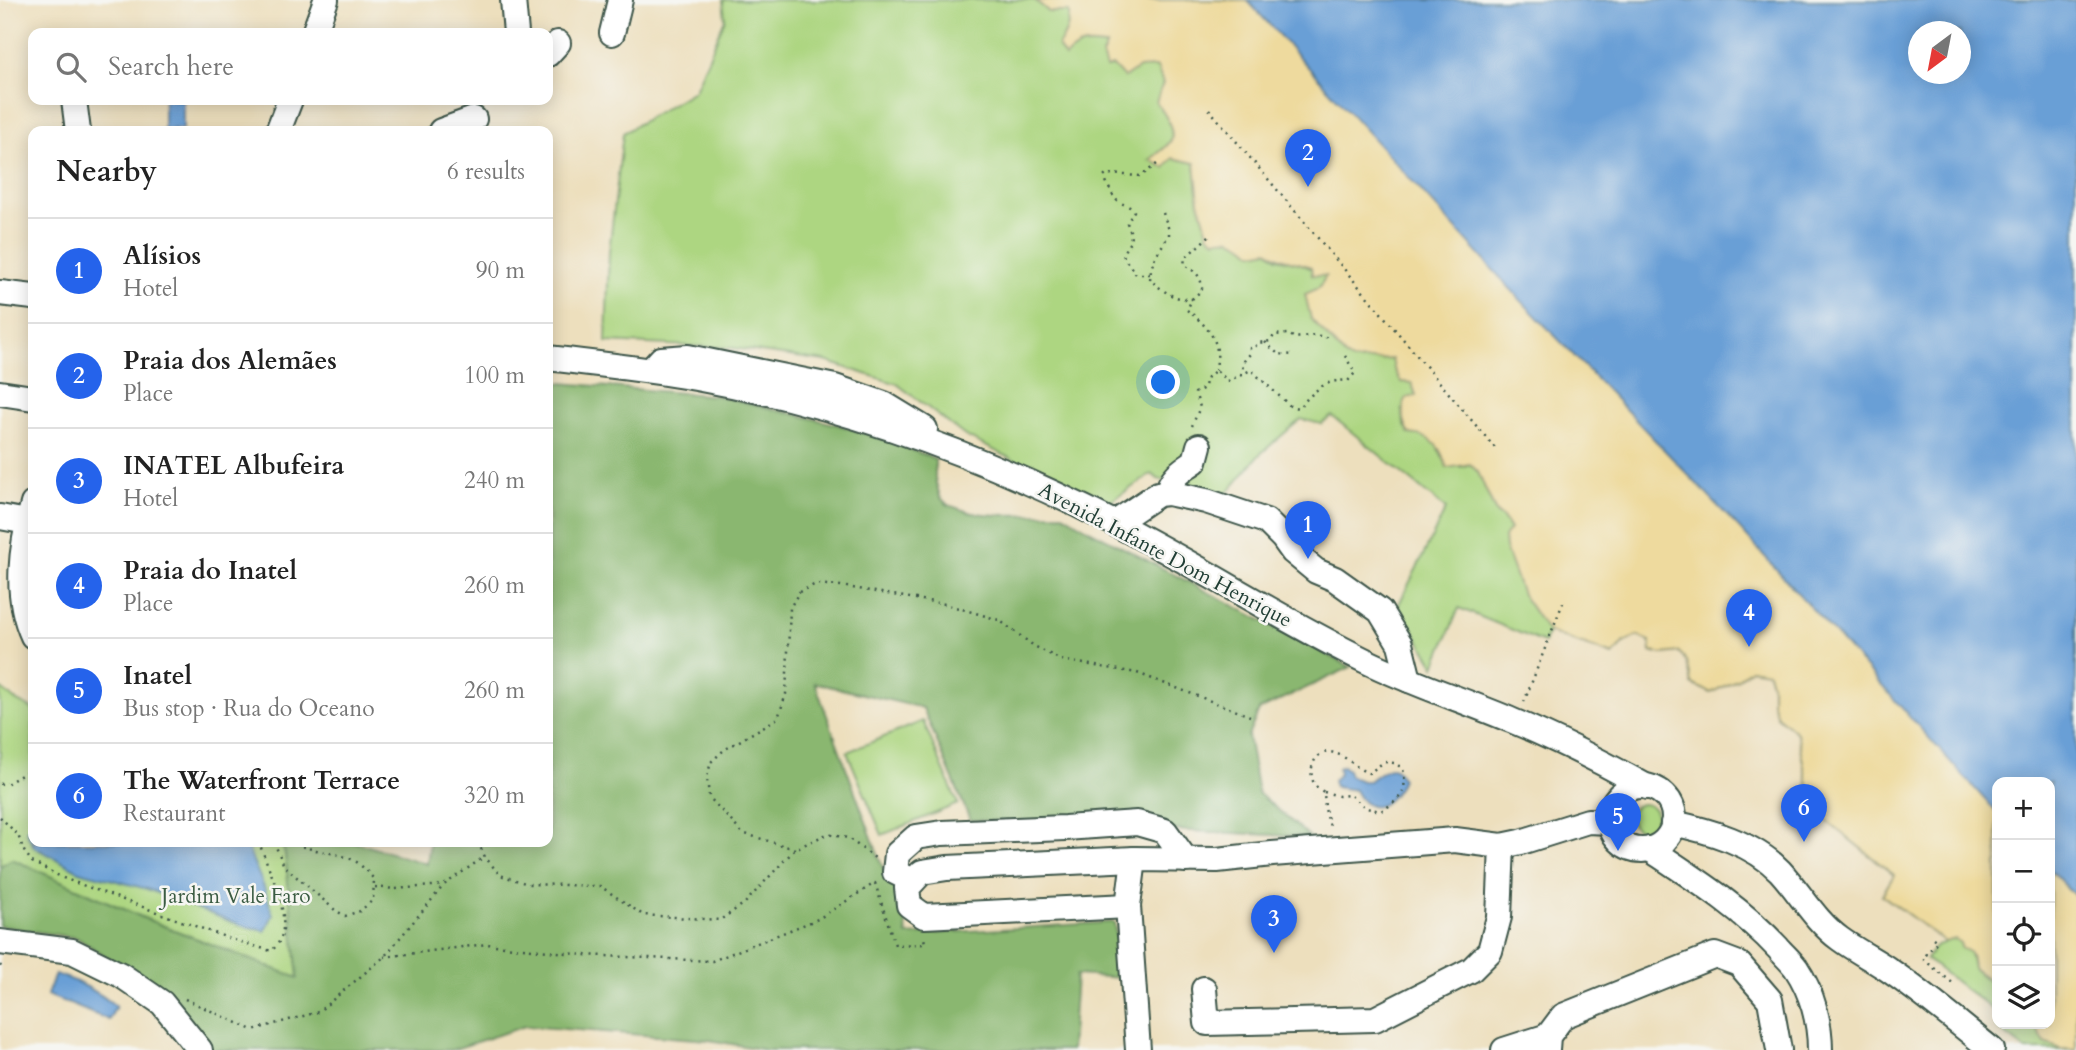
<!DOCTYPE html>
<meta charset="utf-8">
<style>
:root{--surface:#fff;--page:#f2f2f2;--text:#222;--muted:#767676;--line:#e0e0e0;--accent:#2563eb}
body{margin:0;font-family:Cardo,serif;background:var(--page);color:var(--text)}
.controls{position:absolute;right:21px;bottom:21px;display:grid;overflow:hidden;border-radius:14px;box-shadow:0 4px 18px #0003}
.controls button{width:63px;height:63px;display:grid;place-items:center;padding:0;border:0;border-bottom:2px solid var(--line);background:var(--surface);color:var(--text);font:35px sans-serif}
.compass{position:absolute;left:1908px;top:21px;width:63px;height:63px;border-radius:50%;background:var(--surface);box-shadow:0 4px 18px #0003;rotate:212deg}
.you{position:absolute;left:1164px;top:383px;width:24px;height:24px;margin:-18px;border:5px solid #fff;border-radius:50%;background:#1a73e8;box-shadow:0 0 0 10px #1a73e833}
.badge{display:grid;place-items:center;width:46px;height:46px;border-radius:50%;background:var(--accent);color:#fff;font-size:23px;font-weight:700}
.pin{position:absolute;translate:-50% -58px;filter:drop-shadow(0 2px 4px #0008)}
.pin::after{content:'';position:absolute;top:37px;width:24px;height:21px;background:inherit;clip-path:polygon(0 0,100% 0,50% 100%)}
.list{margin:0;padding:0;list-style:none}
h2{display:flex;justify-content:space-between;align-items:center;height:91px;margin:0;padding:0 28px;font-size:30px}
h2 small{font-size:23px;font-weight:400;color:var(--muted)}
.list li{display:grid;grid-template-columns:46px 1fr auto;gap:21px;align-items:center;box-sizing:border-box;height:105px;padding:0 28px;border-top:2px solid var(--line)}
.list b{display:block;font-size:26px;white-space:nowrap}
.list p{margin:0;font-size:23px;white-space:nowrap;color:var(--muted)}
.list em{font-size:23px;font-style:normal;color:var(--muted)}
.icon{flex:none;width:38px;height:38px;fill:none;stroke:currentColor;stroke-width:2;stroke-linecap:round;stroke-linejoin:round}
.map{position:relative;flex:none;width:2076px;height:1050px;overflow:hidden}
.search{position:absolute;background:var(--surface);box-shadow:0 4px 18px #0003;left:28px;top:28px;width:525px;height:77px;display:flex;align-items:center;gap:18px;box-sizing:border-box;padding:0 24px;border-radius:14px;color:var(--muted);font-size:26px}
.panel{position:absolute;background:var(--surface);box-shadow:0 4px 18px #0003;left:28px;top:126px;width:525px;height:721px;border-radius:14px}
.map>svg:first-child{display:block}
</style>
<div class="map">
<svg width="2076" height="1050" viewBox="0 0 2076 1050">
<rect width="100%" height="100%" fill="#f6f6f2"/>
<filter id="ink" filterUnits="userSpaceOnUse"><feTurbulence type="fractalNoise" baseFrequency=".0143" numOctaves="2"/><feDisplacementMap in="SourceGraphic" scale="14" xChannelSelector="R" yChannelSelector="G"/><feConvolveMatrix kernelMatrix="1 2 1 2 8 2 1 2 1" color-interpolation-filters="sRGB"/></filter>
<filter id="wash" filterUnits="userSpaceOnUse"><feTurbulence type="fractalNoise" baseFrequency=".00686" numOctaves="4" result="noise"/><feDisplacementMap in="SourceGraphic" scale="28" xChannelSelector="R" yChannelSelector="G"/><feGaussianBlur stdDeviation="1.57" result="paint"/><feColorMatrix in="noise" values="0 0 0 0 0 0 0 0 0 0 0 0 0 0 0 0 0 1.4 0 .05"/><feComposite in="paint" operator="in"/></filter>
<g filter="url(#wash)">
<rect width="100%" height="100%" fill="#eddfbd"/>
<g fill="#add681" stroke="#668a5a" stroke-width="2">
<path d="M723 0H1035L1049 12H1069C1070 26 1065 35 1058 46L1065 56C1080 43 1087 44 1106 46L1107 68C1121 64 1141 68 1157 67L1163 83 1157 102C1163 111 1175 128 1171 140 1168 147 1156 154 1150 160L1173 158 1195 163 1199 202 1224 237 1240 241 1253 253 1268 250 1277 258 1300 263 1326 276 1319 288 1330 338 1345 356 1353 361 1393 359 1394 369 1412 382 1416 396 1402 410 1404 424 1410 434 1426 435 1436 445 1445 461 1461 467 1470 464 1478 472 1496 513 1503 518 1510 529 1522 594 1548 632 1544 643 1459 608 1435 666 1398 606 1446 509 1332 416 1321 424 1301 419 1259 455 1228 492 1223 495 1158 479 1152 474 1105 505 965 436 897 384 825 361 733 348 606 342 609 252 623 133 695 90 725 19Z"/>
<polygon points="0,688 17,701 33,709 33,842 281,842 285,854 299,979 146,919 12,859 0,866"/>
<polygon points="923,721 958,804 882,835 847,752"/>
<circle cx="1643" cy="817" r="13"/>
<polygon points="1955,938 1970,953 1973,968 1995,987 1997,991 1997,1013 1926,959 1936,946"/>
<polygon points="1999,1024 2034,1024 2045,1043 2061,1049 2074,1050 2026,1050 1996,1027"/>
</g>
<polygon fill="#8ab76f" stroke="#547a52" stroke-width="2" points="548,382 719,396 839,425 886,440 935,459 935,479 940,497 948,505 972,513 997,515 1063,514 1091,531 1351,667 1259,710 1248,736 1258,793 1310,837 970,820 923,708 815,683 883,868 903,895 907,935 1114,922 1122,978 1076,975 1071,1050 766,1050 709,1040 525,1026 452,1050 211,1050 175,1000 77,938 0,926 0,866 12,859 146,919 298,978 285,854 281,842 355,842 427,864 430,842 548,842"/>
<g fill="#eeda9e" stroke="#868c69" stroke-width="2">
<path d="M1035 0H1247L1518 297 1740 529 1997 813V991L1988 979 1973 968C1972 959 1972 950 1962 949L1960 943 1955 939 1945 942 1882 895 1894 875 1813 810 1797 733 1777 716 1772 702V687L1768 672 1751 669 1738 679 1711 693 1692 684 1687 662 1679 652 1664 654 1651 652 1650 641 1637 636 1623 643 1613 655 1548 632 1522 594 1505 548 1504 537 1510 529 1503 518 1496 513 1478 472 1470 464 1447 468C1441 447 1433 436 1410 434 1403 421 1401 412 1406 398L1416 396 1412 383 1401 382 1394 369 1392 359 1353 361 1345 356 1311 319 1305 294 1319 288 1326 276 1312 275 1311 267C1296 261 1280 261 1268 250L1253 253C1242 243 1232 235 1216 240L1209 236 1199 202 1195 163 1173 158 1165 168 1150 160C1156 154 1168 147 1171 140 1175 128 1163 111 1156 102L1163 83 1157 67 1139 68 1124 78 1113 66 1106 68 1102 55 1106 46C1087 44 1079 42 1065 57L1058 46C1065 35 1070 26 1069 12H1049Z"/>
<polygon points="2050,870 2076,897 2076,1050 2061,1049 2045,1043 2034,1024 2050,1024"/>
</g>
<g fill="#699fd6" stroke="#446e85" stroke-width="2" fill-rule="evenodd">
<path d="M1247 0H2076V896L2050 870V782H1997V813L1740 529 1518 297ZM1918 32H1960V74H1918Z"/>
<rect x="164" y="100" width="19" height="29"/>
<path d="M1343 766 1348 770 1350 776 1362 781H1369C1381 772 1394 758 1402 779 1393 804 1370 820 1355 790L1335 787 1333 781 1339 774 1338 768Z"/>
<polygon points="33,820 33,842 245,842 264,887 273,915 265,931 240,925 147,889 79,871 34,847 26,831"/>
<path d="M55 974C79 981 97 991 116 1006L109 1020 47 995Z"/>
</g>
</g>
<g filter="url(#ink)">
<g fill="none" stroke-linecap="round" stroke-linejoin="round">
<defs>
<g id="minor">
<polyline points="513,0 516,33"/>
<polyline points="314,33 326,0"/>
<polyline points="612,33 620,0"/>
<polyline points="548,54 558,43"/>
<polyline points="74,100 78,131"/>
<polyline points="278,131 290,100"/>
<polyline points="441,131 474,119"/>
<polyline points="0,293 33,297"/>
<path d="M548 358C597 364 647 369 696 378 841 404 981 455 1112 522 1198 565 1278 618 1364 660 1412 684 1464 700 1513 721 1559 740 1604 763 1647 787"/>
<polyline points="651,370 661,359 688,357 835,387 884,404 925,429"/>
<polyline points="0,393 33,398"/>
<path d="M1168 493C1169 478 1183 469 1195 461L1199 446"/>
<path d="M33 504C21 547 14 595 33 636"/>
<polyline points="0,517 33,523"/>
<polyline points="1115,523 1158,494 1168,493 1206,501 1266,521 1283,538 1293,552 1316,571 1335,579 1380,611 1400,644 1409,680"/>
<circle cx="1642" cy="818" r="32"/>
<path d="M1673 823C1710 831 1753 843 1780 871 1801 894 1815 921 1840 939 1855 950 1871 958 1886 968 1923 993 1957 1022 1992 1050"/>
<path d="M1650 849C1695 879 1742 909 1778 948 1784 955 1791 961 1796 968 1812 992 1820 1022 1820 1050"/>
<polyline points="1134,859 1128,906 1138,1050"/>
<polyline points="913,881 895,872 897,854 916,837 942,833 1065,828 1137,823 1165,831 1186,860"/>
<polyline points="1128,906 924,916 909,905 907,888 922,872 947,868 1134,859 1217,860 1272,854 1455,840 1502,846 1521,842 1588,821 1610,822"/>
<polyline points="0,942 72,951 121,975 162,1003 200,1050"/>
<polyline points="1204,989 1207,1023 1375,1019 1471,970 1490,951 1499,917 1502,846"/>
<polyline points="1504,1050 1548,1036"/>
<polyline points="1547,1050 1548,1036 1563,1016 1715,955 1739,964 1770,1000 1779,1050"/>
</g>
</defs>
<use href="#minor" stroke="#3e5549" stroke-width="28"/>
<g stroke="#3e5549" stroke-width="2.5" stroke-dasharray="2 5" stroke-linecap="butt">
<polyline points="1209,109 1495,448"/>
<path d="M1163 213 1169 230V235L1155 257 1151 269 1150 280C1164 291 1173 300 1192 299"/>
<path d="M1209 236 1185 258 1184 265C1195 271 1202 276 1202 290L1192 299 1187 310C1200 320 1217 335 1217 353 1218 358 1216 365 1216 370"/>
<path d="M1150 274H1136L1124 258 1123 252C1132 241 1133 236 1127 223L1134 211C1129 205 1126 206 1119 202 1112 198 1108 184 1104 177L1107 174 1141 176 1157 164"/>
<polyline points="1265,342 1278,354 1295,355"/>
<polyline points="1241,375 1244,361 1250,354 1250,348 1255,347 1258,343 1271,341 1274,335 1288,334 1295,338 1315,335 1330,338"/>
<path d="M1192 426 1200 407 1195 393 1204 388 1208 377 1216 370 1228 381 1251 370 1290 406 1298 408C1313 393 1325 378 1348 381L1355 373 1345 356"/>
<polyline points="30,485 33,471"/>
<polyline points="1524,702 1564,600"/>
<polyline points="0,784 8,783 33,768"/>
<path d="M1324 792 1339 796 1350 795 1366 808 1381 811C1401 799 1408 792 1403 769L1395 763 1384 762 1369 773C1357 770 1346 754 1330 752 1313 751 1307 773 1315 785 1316 787 1322 791 1324 792L1325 809 1331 830"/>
<path d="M0 817 18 835 24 851 32 862 63 878 228 938 271 951C301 928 268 870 259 842"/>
<path d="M274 842 284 866 335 910 345 916 360 911 373 900 374 879C369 874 364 868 358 863 343 852 311 852 290 842"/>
<polyline points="478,842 485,857 500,875 528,884 600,886 643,915 720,920 745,903 795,849 827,834 848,838 875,858"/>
<polyline points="795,849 742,833 709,797 707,777 711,762 724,750 778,718 786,694 790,608 799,592 816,584 841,586 945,604 999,620 1034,646 1061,660 1137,673 1250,716"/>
<polyline points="375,887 395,889 444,885 484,857"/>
<polyline points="1933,938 1937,941 1923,959 1955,985"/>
<polyline points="384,957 487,944 584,955 712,961 818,919 875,883 895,945 925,944 924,937"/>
<polyline points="0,965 2,968"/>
<polyline points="185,999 253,1030 318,1012 384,957 444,885"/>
</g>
<use href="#minor" stroke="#fff" stroke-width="24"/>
</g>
</g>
<g text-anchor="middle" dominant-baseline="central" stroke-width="5" stroke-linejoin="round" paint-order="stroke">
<g font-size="21" fill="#1f3d34" stroke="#f6f6f2">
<text transform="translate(1165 555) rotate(28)">Avenida Infante Dom Henrique</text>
</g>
<g font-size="21" fill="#3b5c43" stroke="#f6f6f2">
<text x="236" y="896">Jardim Vale Faro</text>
</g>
</g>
</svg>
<div class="controls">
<button>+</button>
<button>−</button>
<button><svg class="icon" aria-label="locate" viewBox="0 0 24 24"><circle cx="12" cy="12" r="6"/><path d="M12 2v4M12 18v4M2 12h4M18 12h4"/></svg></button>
<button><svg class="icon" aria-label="layers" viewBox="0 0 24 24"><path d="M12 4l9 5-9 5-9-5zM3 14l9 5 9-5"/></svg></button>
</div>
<svg class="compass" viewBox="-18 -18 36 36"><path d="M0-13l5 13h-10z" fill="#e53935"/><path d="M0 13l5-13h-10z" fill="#767676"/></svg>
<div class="you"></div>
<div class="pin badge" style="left:1308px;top:559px">1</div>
<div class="pin badge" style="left:1308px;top:187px">2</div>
<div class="pin badge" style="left:1274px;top:953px">3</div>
<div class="pin badge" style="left:1749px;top:647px">4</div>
<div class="pin badge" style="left:1618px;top:851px">5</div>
<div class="pin badge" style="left:1804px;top:842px">6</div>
<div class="search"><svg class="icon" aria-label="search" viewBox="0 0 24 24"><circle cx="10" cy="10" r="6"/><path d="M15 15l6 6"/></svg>Search here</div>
<section class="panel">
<h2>Nearby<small>6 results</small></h2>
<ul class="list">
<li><span class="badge">1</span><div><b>Alísios</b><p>Hotel</p></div><em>90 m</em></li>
<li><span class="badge">2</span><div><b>Praia dos Alemães</b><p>Place</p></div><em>100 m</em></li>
<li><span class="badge">3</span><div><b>INATEL Albufeira</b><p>Hotel</p></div><em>240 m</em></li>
<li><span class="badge">4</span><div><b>Praia do Inatel</b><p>Place</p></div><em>260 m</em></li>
<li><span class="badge">5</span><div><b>Inatel</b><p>Bus stop · Rua do Oceano</p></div><em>260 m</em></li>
<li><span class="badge">6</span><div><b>The Waterfront Terrace</b><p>Restaurant</p></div><em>320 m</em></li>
</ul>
</section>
</div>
